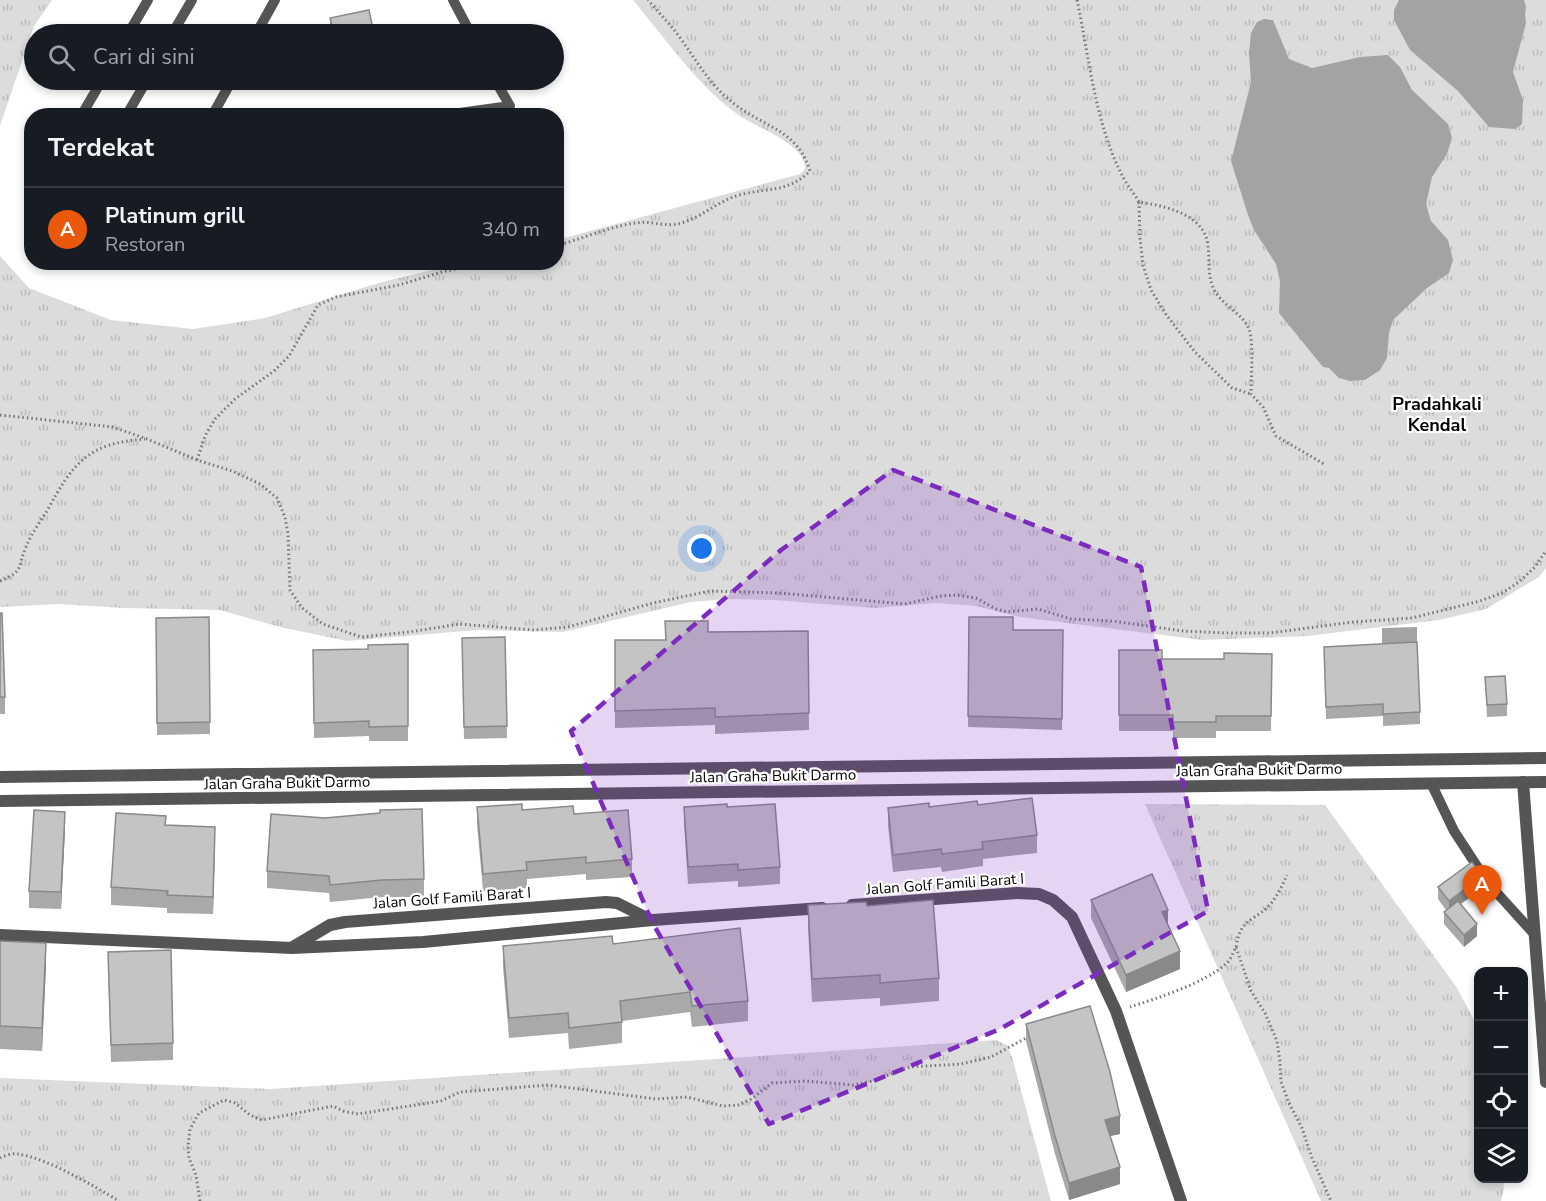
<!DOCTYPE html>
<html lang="id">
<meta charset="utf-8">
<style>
:root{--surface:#171b24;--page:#242831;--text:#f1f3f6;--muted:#9ea1a6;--line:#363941;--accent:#ea580c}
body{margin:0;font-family:"Nunito Sans",sans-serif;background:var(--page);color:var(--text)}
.controls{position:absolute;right:18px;bottom:18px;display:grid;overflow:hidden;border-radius:12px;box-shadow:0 3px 9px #0003}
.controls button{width:54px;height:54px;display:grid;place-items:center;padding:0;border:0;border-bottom:2px solid var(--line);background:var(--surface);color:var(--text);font:30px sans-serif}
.you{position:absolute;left:702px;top:549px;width:21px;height:21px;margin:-15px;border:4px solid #fff;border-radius:50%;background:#1a73e8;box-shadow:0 0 0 9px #1a73e833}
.badge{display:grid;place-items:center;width:39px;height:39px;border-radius:50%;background:var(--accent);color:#fff;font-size:20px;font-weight:700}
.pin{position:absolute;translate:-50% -50px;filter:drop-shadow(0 2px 3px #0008)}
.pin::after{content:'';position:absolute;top:32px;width:21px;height:18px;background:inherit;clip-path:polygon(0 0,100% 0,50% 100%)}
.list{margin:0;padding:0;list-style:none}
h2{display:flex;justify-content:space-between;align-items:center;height:78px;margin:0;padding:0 24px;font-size:26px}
h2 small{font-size:20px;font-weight:400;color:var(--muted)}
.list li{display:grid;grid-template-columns:39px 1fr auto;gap:18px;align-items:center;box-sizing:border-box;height:84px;padding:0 24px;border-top:2px solid var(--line)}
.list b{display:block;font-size:22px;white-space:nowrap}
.list p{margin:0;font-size:20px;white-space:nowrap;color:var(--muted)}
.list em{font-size:20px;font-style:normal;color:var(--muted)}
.icon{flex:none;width:33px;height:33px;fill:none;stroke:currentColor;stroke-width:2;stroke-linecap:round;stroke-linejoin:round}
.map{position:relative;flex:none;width:1546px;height:1201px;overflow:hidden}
.search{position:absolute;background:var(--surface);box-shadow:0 3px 9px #0003;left:24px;top:24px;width:540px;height:66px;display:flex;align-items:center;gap:15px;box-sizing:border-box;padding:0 21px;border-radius:33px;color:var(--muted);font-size:22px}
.panel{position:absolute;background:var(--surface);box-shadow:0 3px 9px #0003;left:24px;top:108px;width:540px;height:162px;border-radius:24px}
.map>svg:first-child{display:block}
</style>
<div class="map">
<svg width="1546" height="1201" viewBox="0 0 1546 1201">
<defs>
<pattern id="grass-tufts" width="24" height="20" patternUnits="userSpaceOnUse" patternTransform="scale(1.5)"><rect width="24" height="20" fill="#dcdcdc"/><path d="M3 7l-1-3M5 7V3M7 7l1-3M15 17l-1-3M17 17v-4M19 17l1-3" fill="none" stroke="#bbb"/></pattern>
</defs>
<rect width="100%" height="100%" fill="#fff"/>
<g fill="url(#grass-tufts)">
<polygon points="0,0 52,0 34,26 0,126"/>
<path d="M633 0H1546V568L1539 577 1486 609 1439 620 1307 636 1202 640 1020 617 976 606 937 603 875 608 774 600 729 599 691 602 563 632 477 630 347 641 280 627 220 610 124 608 58 604 0 607V256L29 288 111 320 193 329 265 318 382 282 462 263 556 262 557 240 800 174 805 169C807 145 756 127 740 116 700 89 664 37 633 0Z"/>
<polygon points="1145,804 1325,805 1457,988 1478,1027 1478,1178 1503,1179 1504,1188 1501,1201 1321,1201"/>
<polygon points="996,1040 1007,1045 1012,1057 1051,1201 0,1201 0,1078 271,1089"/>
</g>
<g fill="#a3a3a3">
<polygon points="1399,0 1524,0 1526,7 1525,14 1526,23 1513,72 1523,100 1522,124 1515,129 1489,127 1458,91 1410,50 1394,20 1394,10"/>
<polygon points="1264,19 1273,20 1289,59 1312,68 1360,57 1388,55 1400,67 1412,90 1448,124 1452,138 1447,154 1432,177 1426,204 1431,221 1448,240 1453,260 1449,273 1427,288 1393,320 1389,333 1387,358 1380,370 1365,380 1350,381 1339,378 1329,368 1323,367 1279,313 1280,281 1276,264 1254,230 1248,215 1231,161 1251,82 1249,53 1251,33 1257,22"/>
<polygon points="1417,627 1417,643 1382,644 1382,628"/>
</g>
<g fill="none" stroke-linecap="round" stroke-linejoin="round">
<g stroke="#777" stroke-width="3" stroke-dasharray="1.5 3" stroke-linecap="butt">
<path d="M1077 0C1089 56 1095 123 1122 175 1126 184 1134 193 1139 202 1165 206 1205 214 1208 246 1210 260 1207 273 1213 287 1220 305 1242 312 1249 329 1254 342 1251 379 1251 394L1263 407 1276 436 1324 464"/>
<polyline points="1139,202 1140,238 1143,265 1151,290 1167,316 1195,352 1232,388 1251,394"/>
<path d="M556 246C581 239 611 226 636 223 651 220 666 228 681 223 703 217 720 199 743 194 769 188 789 192 810 171 798 131 767 128 737 106 712 88 698 63 681 39 671 25 659 13 648 0"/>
<polyline points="0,415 113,427 147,439 197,460 232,471 260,484 277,498 285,517 288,534 290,590 302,608 323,624 361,637 409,632 460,624 534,630 568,627 653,603 710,591 779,593 905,604 940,596 956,595 976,598 996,609 1007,612 1038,609 1071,619 1112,621 1183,631 1226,633 1270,633 1353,622 1412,618 1480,601 1502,593 1519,582 1535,567 1546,551"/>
<polyline points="197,460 205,436 215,419 235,399 274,371 289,356 318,305 336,297 399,285 442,272 492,262"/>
<path d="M0 581C25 571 17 567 26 547 31 534 40 522 47 511 73 463 88 443 145 439"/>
<path d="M1236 947C1240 921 1250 922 1267 908 1276 899 1282 886 1287 875"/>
<path d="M1130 1007C1158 998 1205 983 1227 963 1231 959 1233 952 1236 947L1251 991 1265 1013 1277 1041 1280 1062 1281 1082 1289 1103 1302 1128 1312 1158 1331 1201"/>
<path d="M0 1158C5 1155 13 1153 18 1154 49 1159 92 1185 119 1201"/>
<polyline points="200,1201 196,1175 189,1158 188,1146 190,1129 199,1113 224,1100 235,1103 250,1115 262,1120 333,1106 343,1111 358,1114 441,1101 460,1092 548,1085 656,1099 687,1097 723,1106 738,1105 750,1100 772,1083 805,1081 853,1085 873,1081 910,1067 961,1064 991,1057 1028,1037"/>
</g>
<g stroke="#555" stroke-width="10">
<polyline points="453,0 471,34"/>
<polyline points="128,34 148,0"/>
<polyline points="172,34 192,0"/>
<polyline points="256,34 275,0"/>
<polyline points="81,116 102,80"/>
<polyline points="126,116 147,80"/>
<polyline points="212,116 232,80"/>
<polyline points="438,116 510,106 495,80"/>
<polyline points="1431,783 1454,831 1488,883 1535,935"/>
</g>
<g stroke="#555" stroke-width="12">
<polyline points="0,777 1546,758"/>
<polyline points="1523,782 1546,1082"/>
<polyline points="0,801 1546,782"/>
<polyline points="852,905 1017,893 1039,894 1053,900 1072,917 1116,1011 1181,1201"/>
<polyline points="0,935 292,948 423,942 653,920 822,908"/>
<polyline points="293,947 330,925 345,922 606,902 617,903 651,920"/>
</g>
</g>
<g fill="#a9a9a9">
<polygon points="330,18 374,34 330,34"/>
<polygon points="0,613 5,697 5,714 0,714"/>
<polygon points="209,617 210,734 157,735 156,618"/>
<polygon points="969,617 1013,630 1063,630 1062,730 968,727"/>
<polygon points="808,631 809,730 715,734 715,725 615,728 615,640 666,640 708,632"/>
<polygon points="505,637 507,738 464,739 462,638"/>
<polygon points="408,644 408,741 369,741 369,736 314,738 313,650 368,649"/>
<polygon points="1324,647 1420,712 1420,724 1383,726 1383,716 1326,719"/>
<polygon points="1119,650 1162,659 1224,659 1272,654 1271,731 1216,731 1216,738 1173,738 1173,731 1119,731"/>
<polygon points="1485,677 1507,704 1507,716 1487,717"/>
<polygon points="978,805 1037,835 1037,853 983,859 983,866 942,872 941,867 893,872 888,826 888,808"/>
<polygon points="477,807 574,814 632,859 632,877 586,880 586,874 527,879 527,888 483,891 477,824"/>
<polygon points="684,807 727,807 780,867 780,884 738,887 738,881 688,884 684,824"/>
<polygon points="166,825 215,844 213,914 167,913 167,908 111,905 111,887"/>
<polygon points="65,829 61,909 29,908 29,891"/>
<polygon points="267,871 424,879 424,897 382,897 330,902 329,893 267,888"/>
<polygon points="1438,887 1482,888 1460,904 1477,936 1464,947 1444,924 1444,912 1446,910 1438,899"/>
<polygon points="1091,900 1168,924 1180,969 1126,992 1091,918"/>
<polygon points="808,905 867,906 939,978 939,1001 880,1006 880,998 812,1002 808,928"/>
<polygon points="0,941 46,966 42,1051 0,1049"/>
<polygon points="613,944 748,1001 748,1021 692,1027 690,1012 622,1021 622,1043 569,1049 568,1033 509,1038 503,967 503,946"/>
<polygon points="108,969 173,1043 173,1060 111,1062"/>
<polygon points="1026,1024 1120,1134 1110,1136 1120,1184 1069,1200 1055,1154 1026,1041"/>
</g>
<g fill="#898989">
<polygon points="65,812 65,829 61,909 61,892"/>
<polygon points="215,827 215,844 213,914 213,897"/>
<polygon points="1482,876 1482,888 1449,913 1449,901"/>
<polygon points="1168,910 1168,927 1162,912"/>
<polygon points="1477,924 1477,936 1464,947 1464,935"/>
<polygon points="46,943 46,966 42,1051 42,1028"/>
<polygon points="1180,951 1180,969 1126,992 1126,975"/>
<polygon points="1120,1116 1120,1134 1105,1137 1105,1120"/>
<polygon points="1120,1167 1120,1184 1069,1200 1069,1183"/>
</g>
<g fill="#c4c4c4" stroke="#898989" stroke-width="1.5">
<polygon points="369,10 374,34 334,34 330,18"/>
<polygon points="0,613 2,613 5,697 0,697"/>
<polygon points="209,617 210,722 157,723 156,618"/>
<polygon points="969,617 1013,617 1013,630 1063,630 1062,719 968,716"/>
<polygon points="665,621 708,621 708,632 808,631 809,713 715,717 715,708 615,711 615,640 666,640"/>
<polygon points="505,637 507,726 464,727 462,638"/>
<polygon points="1417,642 1420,712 1383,714 1383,704 1326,707 1324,647"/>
<polygon points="408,644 408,726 369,727 369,721 314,723 313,650 368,649 368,645"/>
<polygon points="1119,650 1162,650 1162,659 1224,659 1224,653 1272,654 1271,716 1216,716 1216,722 1173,722 1173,715 1119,715"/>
<polygon points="1505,676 1507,704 1487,705 1485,677"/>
<polygon points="1032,798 1037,835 982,842 983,849 942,854 941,849 893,855 888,808 929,803 929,807 977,801 978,805"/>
<polygon points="522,804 522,810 573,806 574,814 628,810 632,859 586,863 586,857 526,862 527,870 483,874 477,807"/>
<polygon points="727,804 727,807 775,804 780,867 738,870 738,864 688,867 684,807"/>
<polygon points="422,809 424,879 382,880 330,885 329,876 267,871 271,814 325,818 380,813 380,810"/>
<polygon points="34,810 65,812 61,892 29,891"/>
<polygon points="116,813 166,816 165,825 215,827 213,897 167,895 168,891 111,887"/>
<polygon points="1472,862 1482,876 1449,901 1438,887"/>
<polygon points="1152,874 1168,910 1162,912 1180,951 1126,975 1091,900"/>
<polygon points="933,900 939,978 880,983 880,975 812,979 808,905 866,902 867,906"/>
<polygon points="1458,901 1477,924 1464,935 1444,912"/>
<polygon points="740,928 748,1001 692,1006 690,992 620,1001 622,1022 569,1028 568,1013 509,1018 503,946 612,936 613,944"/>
<polygon points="0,941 46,943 42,1028 0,1026"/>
<polygon points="171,950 173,1043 111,1045 108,952"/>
<polygon points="1090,1006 1110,1072 1120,1116 1105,1120 1120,1167 1069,1183 1055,1136 1026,1024"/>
</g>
<path fill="#7b2cbf" fill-opacity="0.2" stroke="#7b2cbf" stroke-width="4.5" stroke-dasharray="12 8" stroke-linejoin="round" d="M893 470 1141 567 1208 911 1000 1029 769 1124 652 922 571 731 781 550Z"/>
<g text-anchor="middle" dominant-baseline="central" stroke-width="4.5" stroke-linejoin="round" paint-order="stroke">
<g font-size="15" fill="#000" stroke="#fff">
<text transform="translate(1259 770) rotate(-1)">Jalan Graha Bukit Darmo</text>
<text transform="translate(773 776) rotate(-1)">Jalan Graha Bukit Darmo</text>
<text transform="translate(287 783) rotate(-1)">Jalan Graha Bukit Darmo</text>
<text transform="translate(945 884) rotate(-4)">Jalan Golf Famili Barat I</text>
<text transform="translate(452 898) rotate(-4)">Jalan Golf Famili Barat I</text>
</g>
<g font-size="18" font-weight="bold" fill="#000" stroke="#fff">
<text x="1437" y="404">Pradahkali<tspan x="1437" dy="21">Kendal</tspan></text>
</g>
</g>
</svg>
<div class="controls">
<button>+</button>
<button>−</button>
<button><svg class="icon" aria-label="locate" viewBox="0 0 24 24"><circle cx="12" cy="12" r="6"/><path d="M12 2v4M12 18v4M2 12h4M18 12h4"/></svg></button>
<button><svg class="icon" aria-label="layers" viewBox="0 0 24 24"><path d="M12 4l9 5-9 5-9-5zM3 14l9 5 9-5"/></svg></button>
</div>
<div class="you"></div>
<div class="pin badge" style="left:1482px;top:915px">A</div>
<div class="search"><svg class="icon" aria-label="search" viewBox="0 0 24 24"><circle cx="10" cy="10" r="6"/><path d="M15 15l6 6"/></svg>Cari di sini</div>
<section class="panel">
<h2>Terdekat<small></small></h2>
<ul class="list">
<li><span class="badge">A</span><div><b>Platinum grill</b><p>Restoran</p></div><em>340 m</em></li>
</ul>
</section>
</div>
